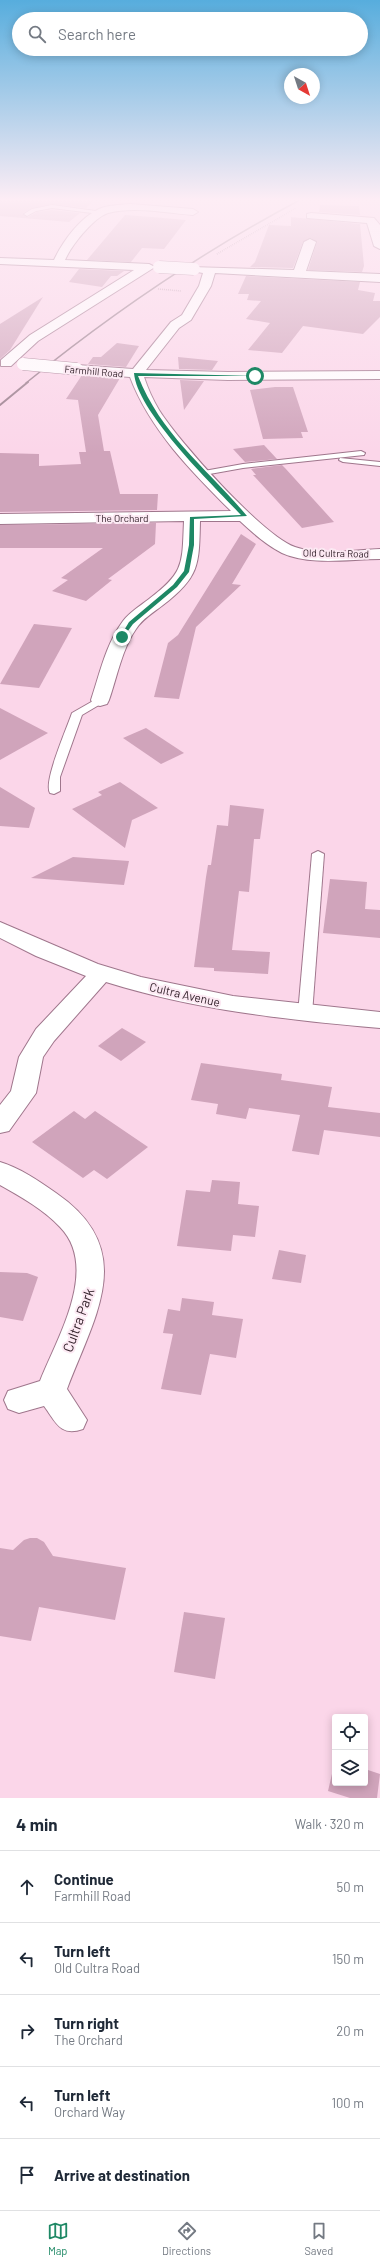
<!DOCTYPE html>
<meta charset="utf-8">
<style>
:root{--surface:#fff;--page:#f2f2f3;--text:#1f2937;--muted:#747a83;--line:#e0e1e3;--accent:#1e8865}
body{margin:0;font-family:Barlow,sans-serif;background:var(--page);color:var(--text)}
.controls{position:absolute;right:12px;bottom:12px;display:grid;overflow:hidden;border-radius:4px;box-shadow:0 2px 10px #0003}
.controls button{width:36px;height:36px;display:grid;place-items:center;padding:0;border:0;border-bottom:1px solid var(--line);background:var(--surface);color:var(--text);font:20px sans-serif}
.compass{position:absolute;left:284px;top:68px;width:36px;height:36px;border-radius:50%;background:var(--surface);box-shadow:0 2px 10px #0003;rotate:141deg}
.stop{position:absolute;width:12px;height:12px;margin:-9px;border:3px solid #1e8865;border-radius:50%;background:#fff}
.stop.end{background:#1e8865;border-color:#fff;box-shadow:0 1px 4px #0008}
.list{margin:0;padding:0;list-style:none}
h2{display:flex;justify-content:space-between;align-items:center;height:52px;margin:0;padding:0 16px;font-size:17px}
h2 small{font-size:13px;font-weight:400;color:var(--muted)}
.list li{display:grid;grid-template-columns:26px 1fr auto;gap:12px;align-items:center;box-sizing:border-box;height:72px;padding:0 16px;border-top:1px solid var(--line)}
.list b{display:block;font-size:15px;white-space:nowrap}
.list p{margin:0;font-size:13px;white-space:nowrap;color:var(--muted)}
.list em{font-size:13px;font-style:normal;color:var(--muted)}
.icon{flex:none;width:22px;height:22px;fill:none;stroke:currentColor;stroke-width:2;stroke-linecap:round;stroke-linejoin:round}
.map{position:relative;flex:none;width:380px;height:1798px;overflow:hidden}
.search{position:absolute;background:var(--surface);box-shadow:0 2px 10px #0003;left:12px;right:12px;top:12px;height:44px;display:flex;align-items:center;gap:10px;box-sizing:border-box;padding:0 14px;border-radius:22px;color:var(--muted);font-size:15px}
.sheet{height:412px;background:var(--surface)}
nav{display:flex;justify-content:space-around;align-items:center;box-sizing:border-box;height:56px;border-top:1px solid var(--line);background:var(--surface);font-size:11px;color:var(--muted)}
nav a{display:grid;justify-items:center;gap:2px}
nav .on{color:var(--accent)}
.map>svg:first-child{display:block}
</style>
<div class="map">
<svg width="380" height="1798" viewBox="0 0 380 1798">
<rect width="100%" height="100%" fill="#fbd6e9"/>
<g fill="#d0a4bb">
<polygon points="0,201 93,201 86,208 52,204 32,208 23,213 28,217 37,212 52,210 80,213 69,222 0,216"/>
<polygon points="320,205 359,206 360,215 319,212"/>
<polygon points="125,215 152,217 186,220 164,249 142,248 131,262 87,260"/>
<polygon points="291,217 360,224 364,266 362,272 308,270 317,242 311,238 303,242 293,268 250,267 255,262 269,225 291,226"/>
<polygon points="79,269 124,271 117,276 111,276 102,287 69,282"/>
<polygon points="246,276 360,282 358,290 375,293 373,301 380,301 380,317 363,334 303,326 282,353 248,350 270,323 246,319 261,301 247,300 249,294 238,294"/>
<polygon points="43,297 10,350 0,359 0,324"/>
<polygon points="117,343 139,346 126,367 88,364 93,357 101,357"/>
<polygon points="178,357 218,361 212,370 179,369"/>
<polygon points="82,375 120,378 98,415 104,451 110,451 120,494 158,494 157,510 0,512 0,453 39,454 39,466 81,464 79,452 86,452 78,400 66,399"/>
<polygon points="180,380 204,381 184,410"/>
<polygon points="275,387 293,387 308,432 301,432 303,438 263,439 250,390"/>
<polygon points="264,445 277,459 245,462 233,449"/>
<polygon points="282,465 285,468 334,522 302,528 253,475 256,475 251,469"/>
<polygon points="156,523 155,544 108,579 112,580 86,601 52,591 68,580 61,578 103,548 0,548 0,525"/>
<polygon points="241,534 256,544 232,584 241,585 196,627 179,699 154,697 168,643 178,635"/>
<polygon points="34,624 72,628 39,688 0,684"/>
<polygon points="0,708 48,733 0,760"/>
<polygon points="146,728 184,753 161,764 123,738"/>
<polygon points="120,782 158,808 132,820 125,848 72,809 102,795 98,792"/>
<polygon points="0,787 35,808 29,828 0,826"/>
<polygon points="230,805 264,809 260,839 254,839 249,892 239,891 232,950 270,952 268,974 214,971 214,968 194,967 206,877 208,865 211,865 217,825 228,826"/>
<polygon points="73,857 129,861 124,885 31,878"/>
<polygon points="330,879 367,882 365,909 380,910 380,938 323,933"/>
<polygon points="122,1028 146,1042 121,1061 98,1046"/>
<polygon points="201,1063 282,1074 281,1080 332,1087 328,1107 380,1113 380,1137 324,1130 319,1155 292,1151 300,1115 249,1108 246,1119 216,1114 218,1104 191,1100"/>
<polygon points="74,1111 85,1119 95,1111 148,1147 107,1179 94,1170 83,1178 32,1142"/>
<polygon points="212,1180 240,1182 238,1204 259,1206 255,1237 233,1235 231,1251 177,1246 186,1190 210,1192"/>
<polygon points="279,1250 306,1255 301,1283 272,1279"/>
<polygon points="0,1272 27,1273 38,1277 23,1321 0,1317"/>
<polygon points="182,1298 214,1302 212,1315 243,1319 236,1358 210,1354 201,1395 161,1389 173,1334 163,1333 168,1309 180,1311"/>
<polygon points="30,1538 37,1538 44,1542 53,1556 126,1568 115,1620 39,1607 31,1641 0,1636 0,1548 13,1550 24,1540"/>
<polygon points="184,1612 225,1618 215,1679 174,1672"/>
<polygon points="335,1761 335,1783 365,1783 365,1769 380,1774 377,1798 350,1798 328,1791"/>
</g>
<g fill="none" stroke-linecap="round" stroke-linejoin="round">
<defs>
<g id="lane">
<polygon points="52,205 103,212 100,214 52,208 36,211 27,216 24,214 32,209"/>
<polygon points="361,451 365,453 364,455 243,468 204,475 200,473 204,471 243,464"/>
<polygon points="340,458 380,462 380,466 343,462 339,460"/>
<path d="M100 697 104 698V702L82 715 60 777V791L54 794 50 793C43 782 67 728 72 713Z"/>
<polygon points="318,851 324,854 312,1014 310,1017 300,1017 298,1014 312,854"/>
</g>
<g id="street">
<path d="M130 204 193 209 198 212 193 215C166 213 134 206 108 213 93 218 71 246 65 260L149 264 155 267 38 341 11 366H1V360L30 335 134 270 0 264V258L54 260C63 241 80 218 99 209 107 205 121 205 130 204Z"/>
<polygon points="311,213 374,218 380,225 380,249 374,246 367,223 307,218 307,214"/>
<path d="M310 239 316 242 306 271 380 274V282L215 273 211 286 191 320 179 328 146 370 228 372 380 371V379L228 380 144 377C148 389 153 400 159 410 179 442 262 535 295 547 321 556 354 550 380 549V559C349 559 311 566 282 553 266 545 253 533 240 521H200C199 564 200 577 163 605 154 612 142 619 136 629 122 649 117 677 109 700L107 704 100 706 93 704 91 700C100 673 106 644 123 621 130 612 140 606 149 599 185 572 182 564 184 521L0 524V514L231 511C192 472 150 430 130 377L77 373 70 369 77 365 133 369 171 322 182 315 199 286 203 273 191 271 189 269 191 267 294 270 304 242Z"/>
<path d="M0 922 98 964 141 977 233 996 380 1012V1028C288 1020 195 1010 106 982L54 1041 43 1057 36 1093 9 1131 0 1133V1105L11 1091 19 1057 36 1029 86 976 36 956 0 938Z"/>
<path d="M0 1162C20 1168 39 1181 56 1193 139 1250 95 1315 67 1389L87 1420 83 1429C60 1437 56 1422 44 1406L19 1413 8 1409 4 1400 8 1391 40 1381C57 1338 100 1268 60 1227 43 1209 21 1197 0 1185Z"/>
</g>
</defs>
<use href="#lane" stroke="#9f768c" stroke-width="2"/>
<use href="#street" stroke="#9f768c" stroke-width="2"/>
<g stroke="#917784" stroke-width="1.5" stroke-dasharray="0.5 1.5" stroke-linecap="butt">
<polyline points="217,254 296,208"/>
<polyline points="158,289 181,291"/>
</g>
<use href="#lane" fill="#fff" fill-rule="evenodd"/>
<use href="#street" fill="#fff" fill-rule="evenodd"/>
<path stroke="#977c8a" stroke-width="1.5" d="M26 383C111 314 202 252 298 201"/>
<polyline stroke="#977c8a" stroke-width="2" points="0,405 28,382"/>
<defs>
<g id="street-bridge">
<polyline points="159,267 194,269"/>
<polyline points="23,364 77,369"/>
</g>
</defs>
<use href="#street-bridge" stroke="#9f768c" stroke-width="13" stroke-linecap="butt"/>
<use href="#street-bridge" stroke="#fff" stroke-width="12"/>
</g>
<linearGradient id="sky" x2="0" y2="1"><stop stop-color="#57addd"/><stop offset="0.44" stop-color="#fdedf5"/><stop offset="1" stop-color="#fdedf5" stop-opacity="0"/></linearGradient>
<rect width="380" height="453" fill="url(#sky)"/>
<path fill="#1e8865" d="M134 373 257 376H138C162 436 207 468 247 516L194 519V545L189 572 177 587 133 624 122 639 120 637 129 622 173 585 184 571 189 545 190 517 241 515C213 485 137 412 134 373Z"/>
<g text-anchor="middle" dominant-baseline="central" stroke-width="4" stroke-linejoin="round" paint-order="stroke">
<g font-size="10" fill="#34232c" stroke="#fce9f3">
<text transform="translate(94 371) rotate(5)">Farmhill Road</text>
<text x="122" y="518">The Orchard</text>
<text transform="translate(336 553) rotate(1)">Old Cultra Road</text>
</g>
<g font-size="12" fill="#34232c" stroke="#fce9f3">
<text transform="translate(185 994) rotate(13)">Cultra Avenue</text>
</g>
<g font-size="14" fill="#34232c" stroke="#fce9f3">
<text transform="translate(78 1320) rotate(-70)">Cultra Park</text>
</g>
</g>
</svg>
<div class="controls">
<button><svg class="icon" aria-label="locate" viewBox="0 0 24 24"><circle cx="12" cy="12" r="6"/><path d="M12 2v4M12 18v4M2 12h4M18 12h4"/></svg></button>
<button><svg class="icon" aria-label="layers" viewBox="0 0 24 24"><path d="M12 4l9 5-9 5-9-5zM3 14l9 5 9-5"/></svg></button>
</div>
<svg class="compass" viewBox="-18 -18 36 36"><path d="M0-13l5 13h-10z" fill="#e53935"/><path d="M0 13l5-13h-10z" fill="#747a83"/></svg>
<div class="stop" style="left:255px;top:376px"></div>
<div class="stop end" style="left:122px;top:637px"></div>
<div class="search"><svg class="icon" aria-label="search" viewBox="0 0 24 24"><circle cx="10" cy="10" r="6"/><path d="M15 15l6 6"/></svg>Search here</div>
</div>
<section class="sheet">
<h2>4 min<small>Walk · 320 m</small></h2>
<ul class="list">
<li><svg class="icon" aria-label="ahead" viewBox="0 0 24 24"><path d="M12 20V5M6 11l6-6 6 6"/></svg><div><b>Continue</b><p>Farmhill Road</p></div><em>50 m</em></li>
<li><svg class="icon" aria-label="left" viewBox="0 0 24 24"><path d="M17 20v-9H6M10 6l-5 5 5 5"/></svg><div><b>Turn left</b><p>Old Cultra Road</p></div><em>150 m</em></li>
<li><svg class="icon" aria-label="right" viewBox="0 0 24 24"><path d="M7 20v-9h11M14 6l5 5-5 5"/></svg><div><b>Turn right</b><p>The Orchard</p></div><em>20 m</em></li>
<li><svg class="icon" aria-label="left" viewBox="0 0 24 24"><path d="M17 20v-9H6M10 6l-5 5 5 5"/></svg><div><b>Turn left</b><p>Orchard Way</p></div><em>100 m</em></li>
<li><svg class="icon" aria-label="arrive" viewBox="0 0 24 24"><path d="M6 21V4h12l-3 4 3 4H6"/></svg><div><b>Arrive at destination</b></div></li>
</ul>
</section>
<nav>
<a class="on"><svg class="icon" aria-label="map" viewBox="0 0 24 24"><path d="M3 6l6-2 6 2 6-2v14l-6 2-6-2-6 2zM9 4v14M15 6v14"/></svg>Map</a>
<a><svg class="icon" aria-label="directions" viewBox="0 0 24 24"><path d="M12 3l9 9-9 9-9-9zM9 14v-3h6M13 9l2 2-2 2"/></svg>Directions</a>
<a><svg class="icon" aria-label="saved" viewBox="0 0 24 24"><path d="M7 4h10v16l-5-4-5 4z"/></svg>Saved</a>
</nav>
